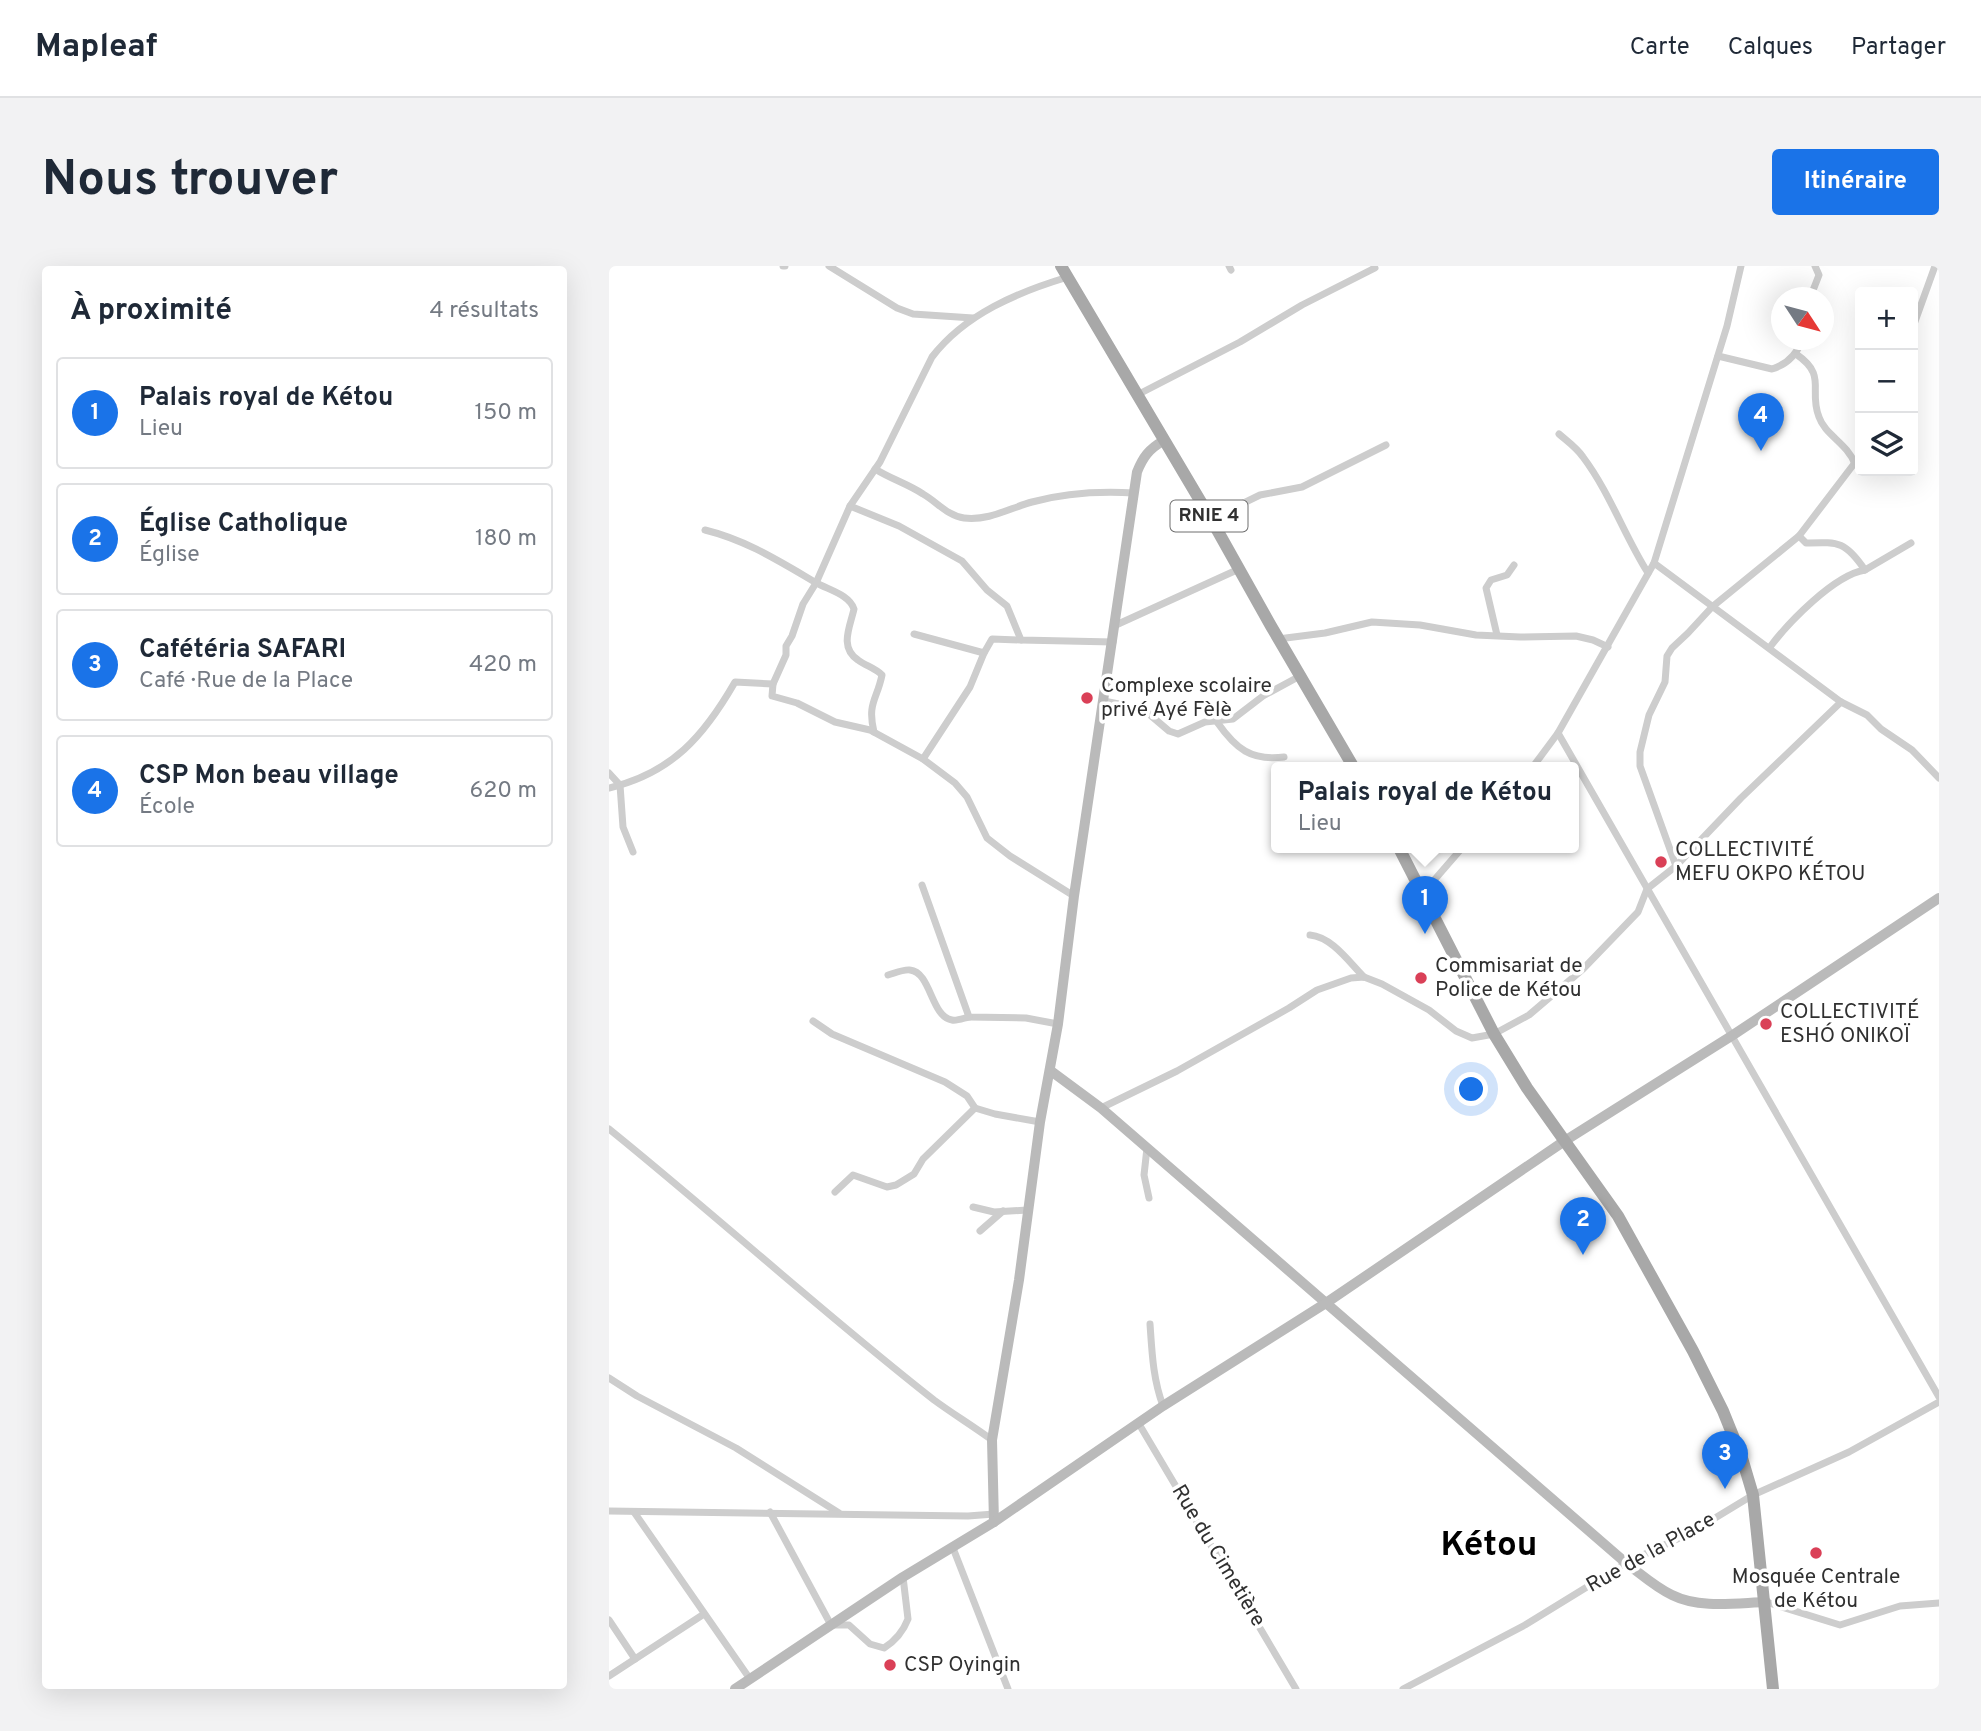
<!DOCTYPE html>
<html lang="fr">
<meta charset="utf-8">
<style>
:root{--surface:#fff;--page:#f2f2f3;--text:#1f2937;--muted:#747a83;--line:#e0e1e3;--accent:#1a73e8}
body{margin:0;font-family:Overpass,sans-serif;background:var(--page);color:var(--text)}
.controls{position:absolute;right:21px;top:21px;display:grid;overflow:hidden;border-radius:7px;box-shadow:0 7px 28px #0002}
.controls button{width:63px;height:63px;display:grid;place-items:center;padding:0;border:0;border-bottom:2px solid var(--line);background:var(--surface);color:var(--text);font:35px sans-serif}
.compass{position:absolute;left:1162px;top:21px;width:63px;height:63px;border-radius:50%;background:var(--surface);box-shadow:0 7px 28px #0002;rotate:126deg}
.you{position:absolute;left:863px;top:824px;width:24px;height:24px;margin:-18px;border:5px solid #fff;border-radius:50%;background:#1a73e8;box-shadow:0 0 0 10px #1a73e833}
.badge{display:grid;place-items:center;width:46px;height:46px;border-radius:50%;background:var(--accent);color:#fff;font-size:23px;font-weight:700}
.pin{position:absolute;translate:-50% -58px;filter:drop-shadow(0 2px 4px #0008)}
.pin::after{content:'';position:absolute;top:37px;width:24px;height:21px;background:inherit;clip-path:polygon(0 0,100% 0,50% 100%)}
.popup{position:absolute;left:662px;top:496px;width:308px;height:91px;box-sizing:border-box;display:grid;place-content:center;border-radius:7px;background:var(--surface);filter:drop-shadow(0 2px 5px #0005);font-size:23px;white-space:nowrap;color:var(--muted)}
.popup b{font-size:26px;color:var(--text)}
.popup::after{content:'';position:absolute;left:50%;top:100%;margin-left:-14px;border:14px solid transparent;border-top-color:var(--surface)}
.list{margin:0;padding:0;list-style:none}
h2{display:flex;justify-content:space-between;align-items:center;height:91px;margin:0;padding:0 28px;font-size:30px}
h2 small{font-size:23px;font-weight:400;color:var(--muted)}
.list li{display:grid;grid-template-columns:46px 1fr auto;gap:21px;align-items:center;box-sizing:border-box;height:112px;margin:0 14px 14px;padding:0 14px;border:2px solid var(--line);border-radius:7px}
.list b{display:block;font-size:26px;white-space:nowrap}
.list p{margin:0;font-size:23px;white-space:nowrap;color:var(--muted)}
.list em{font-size:23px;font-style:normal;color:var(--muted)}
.icon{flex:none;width:38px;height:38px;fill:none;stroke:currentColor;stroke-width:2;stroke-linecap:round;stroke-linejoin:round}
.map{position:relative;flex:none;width:1330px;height:1423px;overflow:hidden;border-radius:7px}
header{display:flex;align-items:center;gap:42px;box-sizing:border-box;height:98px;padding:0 35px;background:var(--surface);border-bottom:2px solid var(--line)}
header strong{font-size:33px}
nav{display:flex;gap:38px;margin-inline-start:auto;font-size:24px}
.intro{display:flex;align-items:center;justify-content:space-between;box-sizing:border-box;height:168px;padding:0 42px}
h1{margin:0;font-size:49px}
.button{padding:18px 32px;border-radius:7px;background:var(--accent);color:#fff;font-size:24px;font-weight:700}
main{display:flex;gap:42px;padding:0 42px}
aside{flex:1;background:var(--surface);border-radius:7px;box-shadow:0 7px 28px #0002}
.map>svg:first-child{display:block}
</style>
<header>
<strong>Mapleaf</strong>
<nav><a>Carte</a><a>Calques</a><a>Partager</a></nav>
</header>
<div class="intro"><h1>Nous trouver</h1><a class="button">Itinéraire</a></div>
<main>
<aside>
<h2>À proximité<small>4 résultats</small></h2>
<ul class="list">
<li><span class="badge">1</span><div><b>Palais royal de Kétou</b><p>Lieu</p></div><em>150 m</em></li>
<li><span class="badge">2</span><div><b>Église Catholique</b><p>Église</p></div><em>180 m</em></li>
<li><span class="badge">3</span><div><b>Cafétéria SAFARI</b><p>Café · Rue de la Place</p></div><em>420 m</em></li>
<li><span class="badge">4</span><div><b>CSP Mon beau village</b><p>École</p></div><em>620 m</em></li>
</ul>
</aside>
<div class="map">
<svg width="1330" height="1423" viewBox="0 0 1330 1423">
<rect width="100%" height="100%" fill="#fff"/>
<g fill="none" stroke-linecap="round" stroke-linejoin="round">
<g stroke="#cdcdcd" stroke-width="7">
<polyline points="174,0 176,0"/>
<polyline points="220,0 288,42 304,48 364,52"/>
<polyline points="620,0 622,4"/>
<polyline points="1201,32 1210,9 1206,0"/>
<polyline points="1304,61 1326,0"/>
<path d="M1187 88C1219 110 1199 123 1210 151 1216 169 1238 177 1246 198"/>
<path d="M1109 90 1163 103C1179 98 1188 88 1193 74"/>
<polyline points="528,129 631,76 693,39 766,2 765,0"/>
<path d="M950 168C958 175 968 182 974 191 1001 227 1015 269 1039 307"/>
<path d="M266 203C282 213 299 218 314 228 328 236 339 250 355 252 380 255 401 242 423 236 456 227 491 225 525 227"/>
<polyline points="241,240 290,260 353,295 378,324 398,340 412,374 504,376"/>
<polyline points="602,253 651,229 693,221 777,179"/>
<path d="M96 264C137 274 170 295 206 316 219 324 240 328 245 343 241 361 230 381 249 394 257 400 266 402 273 409 268 434 258 437 265 466"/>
<path d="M1190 270 1197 277C1230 276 1236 275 1256 304L1302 277"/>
<polyline points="1045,297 1232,436 1258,449 1272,463 1303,484 1330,512"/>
<polyline points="507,359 630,303"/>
<polyline points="305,368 375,387 383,373 412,374"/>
<polyline points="888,369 877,322 882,314 898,309 905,299"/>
<polyline points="669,373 716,367 763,356 811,359 867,369 911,371 967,370 984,374 999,381"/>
<path d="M1161 381C1179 357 1225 309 1256 304"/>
<polyline points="375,387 361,421 314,493 346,517 358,531 378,572 401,590 465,630"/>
<polyline points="164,418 163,430 188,437 226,456 261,464 314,493"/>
<polyline points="495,435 534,443 560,465 569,468 596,456 624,453 654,430 691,410"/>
<path d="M608 456C627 483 642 495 675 491"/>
<polyline points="949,467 1330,1131"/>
<polyline points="923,502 949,467 1045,297 1118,60 1132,0"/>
<polyline points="0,507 11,519 14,561 24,586"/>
<path d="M0 522C63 507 95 470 126 416L164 418 177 389V380L183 370 194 338 207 317 241 240 271 196 323 91C356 48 409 26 459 11"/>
<polyline points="1067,600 1031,500 1031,486 1040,449 1056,416 1058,390 1063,382 1079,367 1103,341 1190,270 1251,190"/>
<polyline points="313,619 360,751 417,752 449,758"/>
<polyline points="814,627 853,582"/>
<path d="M701 669C723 671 740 696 755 711"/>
<path d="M279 709C286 707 295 703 301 704 322 706 322 751 343 754 348 755 355 752 360 751"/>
<polyline points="204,755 223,768 336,816 358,830 366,842 386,848 431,856"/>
<polyline points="492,842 568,805 680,742 708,724 742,712 755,711 773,718 820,744 847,765 863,772 885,768 920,749 974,703 1029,646 1038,623 1067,600 1132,532 1232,436"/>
<path d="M0 863C110 952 214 1047 325 1134 344 1148 364 1160 383 1174"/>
<polyline points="538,882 535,909 540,932"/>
<polyline points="226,926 244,909 278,921 287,919 305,908 314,893 366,842"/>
<polyline points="364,941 385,946 418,944"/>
<polyline points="371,965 394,945"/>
<path d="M541 1058C543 1087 544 1113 554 1140"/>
<polyline points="0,1112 28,1130 127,1182 230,1247"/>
<polyline points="530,1158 687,1423"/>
<polyline points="0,1245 359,1250 385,1248"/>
<polyline points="25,1246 141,1413"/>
<path d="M161 1246 222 1359H240L261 1378 275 1382C286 1375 294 1366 299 1353L294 1311"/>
<polyline points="344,1282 399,1423"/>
<polyline points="1157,1336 1231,1359 1291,1340 1330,1337"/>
<polyline points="0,1354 26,1393"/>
<polyline points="0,1410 95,1348"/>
<polyline points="794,1423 916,1359 1017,1297 1083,1266 1144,1229 1240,1186 1330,1136"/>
</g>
<g stroke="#bababa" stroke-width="10">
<path d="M442 805 492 842 1017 1297C1032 1308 1046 1321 1063 1329 1091 1343 1127 1337 1157 1336"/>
<path d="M385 1256 383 1174 410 1014 431 856 449 758 465 630 528 206C534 191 540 183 554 175"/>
<polyline points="126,1423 294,1311 385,1256 554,1140 717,1037 954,876 1124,769 1330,632"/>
</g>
<g stroke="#a8a8a8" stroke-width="12">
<polyline points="452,0 602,253 662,360 745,502"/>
<polyline points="790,582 885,768 918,822 1009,950 1084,1085 1114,1145 1133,1192 1144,1229 1164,1423"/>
</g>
</g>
<g fill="#da4057" stroke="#fff" stroke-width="2.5">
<circle cx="478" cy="432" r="7"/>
<circle cx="1052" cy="596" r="7"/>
<circle cx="812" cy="712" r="7"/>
<circle cx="1157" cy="758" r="7"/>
<circle cx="1207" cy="1287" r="7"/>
<circle cx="281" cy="1399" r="7"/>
</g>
<g text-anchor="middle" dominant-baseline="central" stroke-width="7" stroke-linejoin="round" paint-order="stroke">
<rect fill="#fff" stroke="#6e6e6e" stroke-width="2" x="561.5" y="234.5" width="77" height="31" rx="5"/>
<g font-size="19" font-weight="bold" fill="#303030">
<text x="600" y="250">RNIE 4</text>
</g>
<g font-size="21" fill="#303030" stroke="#fff" text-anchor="start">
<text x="492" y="420">Complexe scolaire<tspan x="492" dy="24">privé Ayé Fèlè</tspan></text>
<text x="1066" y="584">COLLECTIVITÉ<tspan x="1066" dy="24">MEFU OKPO KÉTOU</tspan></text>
<text x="826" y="700">Commisariat de<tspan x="826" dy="24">Police de Kétou</tspan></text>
<text x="1171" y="746">COLLECTIVITÉ<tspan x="1171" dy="24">ESHÓ ONIKOÏ</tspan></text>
<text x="1207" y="1311" text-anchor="middle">Mosquée Centrale<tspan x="1207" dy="24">de Kétou</tspan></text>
<text x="295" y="1399">CSP Oyingin</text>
</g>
<g font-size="21" fill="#303030" stroke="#fff">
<text transform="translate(1042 1287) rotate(-29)">Rue de la Place</text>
<text transform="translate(609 1290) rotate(59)">Rue du Cimetière</text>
</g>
<g font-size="35" font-weight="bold" fill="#000" stroke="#fff">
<text x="880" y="1280">Kétou</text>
</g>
</g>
</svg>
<div class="controls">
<button>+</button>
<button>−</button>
<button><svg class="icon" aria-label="layers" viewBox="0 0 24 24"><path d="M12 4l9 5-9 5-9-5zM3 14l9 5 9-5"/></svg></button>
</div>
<svg class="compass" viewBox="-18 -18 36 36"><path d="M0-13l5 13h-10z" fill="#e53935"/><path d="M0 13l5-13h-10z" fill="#747a83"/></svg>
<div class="you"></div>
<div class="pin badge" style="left:816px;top:668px">1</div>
<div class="popup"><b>Palais royal de Kétou</b>Lieu</div>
<div class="pin badge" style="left:974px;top:989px">2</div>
<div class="pin badge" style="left:1116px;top:1223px">3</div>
<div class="pin badge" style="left:1152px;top:185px">4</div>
</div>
</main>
